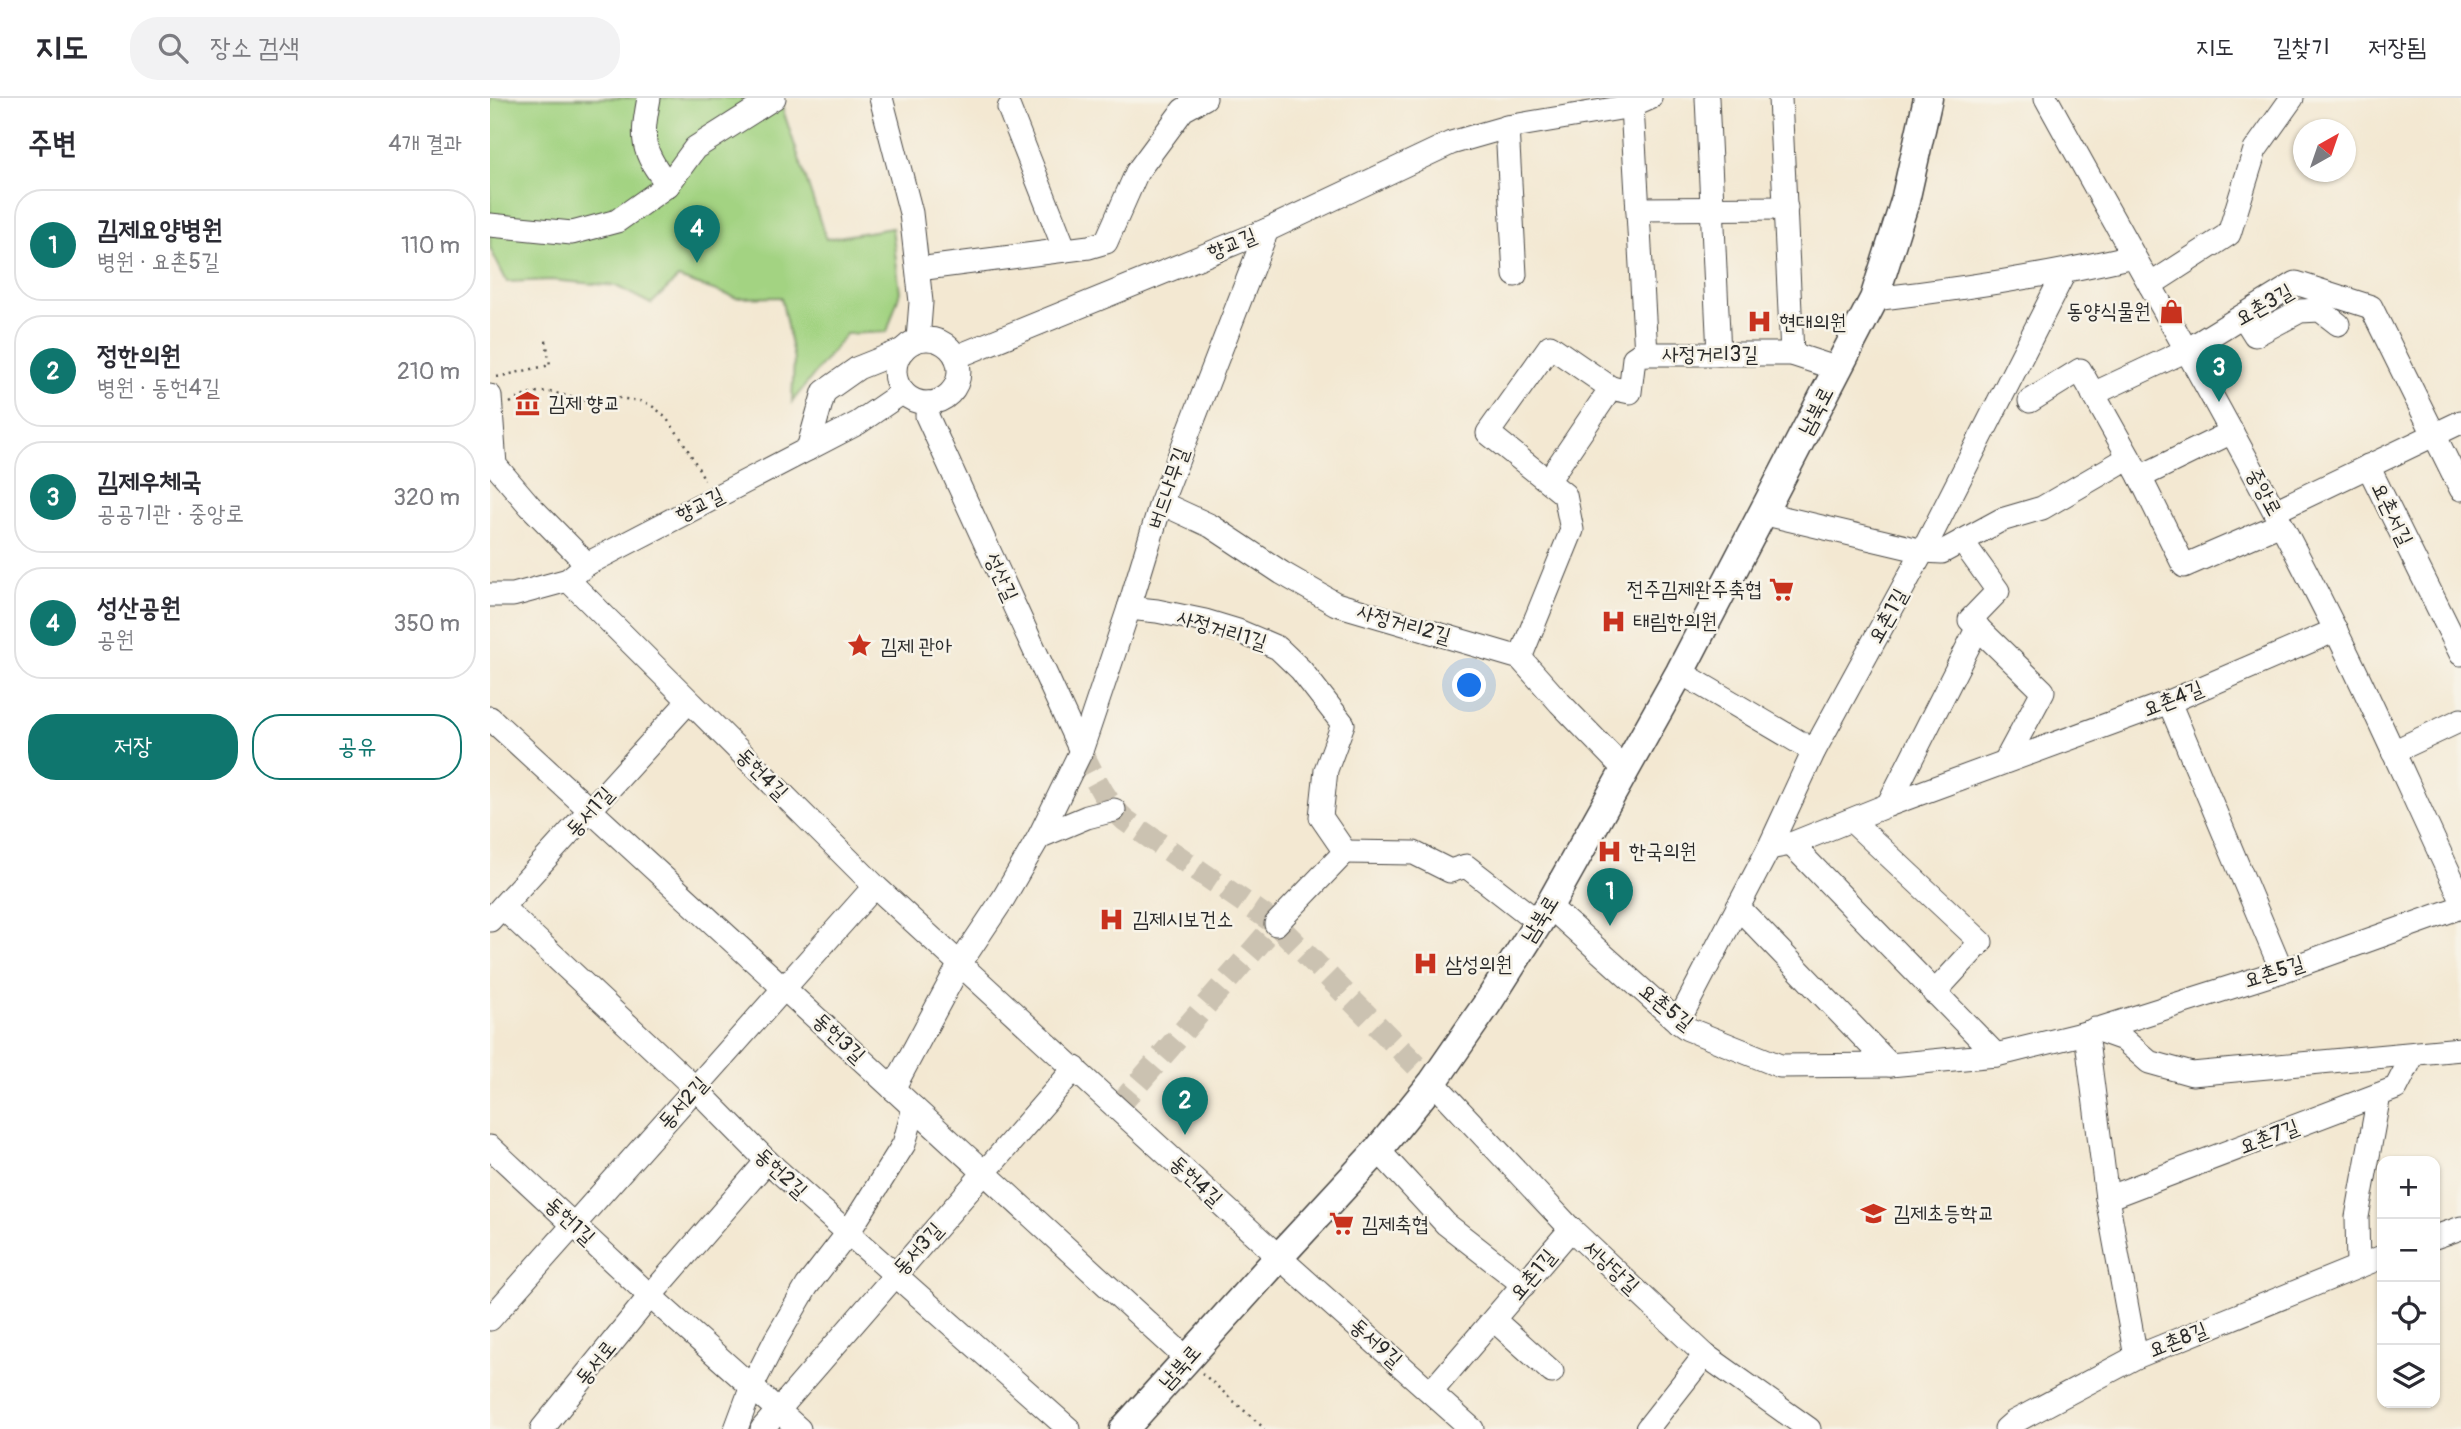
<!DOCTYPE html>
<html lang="ko">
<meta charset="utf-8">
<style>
:root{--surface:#fff;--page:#f2f2f3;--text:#2b2b33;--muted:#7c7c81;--line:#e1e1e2;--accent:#0f766e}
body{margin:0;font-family:Pangolin,"Poor Story",sans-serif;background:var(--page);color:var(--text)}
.controls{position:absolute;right:21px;bottom:21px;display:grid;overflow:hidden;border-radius:14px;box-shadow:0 2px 5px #0004}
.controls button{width:63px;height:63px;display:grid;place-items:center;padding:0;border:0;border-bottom:2px solid var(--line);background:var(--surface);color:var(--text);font:35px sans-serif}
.compass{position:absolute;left:1803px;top:21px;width:63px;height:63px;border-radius:50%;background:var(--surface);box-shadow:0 2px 5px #0004;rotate:40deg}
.you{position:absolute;left:980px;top:588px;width:24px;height:24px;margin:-18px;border:5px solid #fff;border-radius:50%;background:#1a73e8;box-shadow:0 0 0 10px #1a73e833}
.badge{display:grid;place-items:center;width:46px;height:46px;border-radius:50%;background:var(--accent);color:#fff;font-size:23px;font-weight:700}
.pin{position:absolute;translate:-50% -58px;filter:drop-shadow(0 2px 4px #0008)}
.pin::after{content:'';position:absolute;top:37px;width:24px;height:21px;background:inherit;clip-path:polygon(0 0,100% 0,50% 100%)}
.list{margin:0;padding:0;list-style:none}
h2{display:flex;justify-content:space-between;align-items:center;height:91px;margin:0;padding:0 28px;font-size:30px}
h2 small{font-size:23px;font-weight:400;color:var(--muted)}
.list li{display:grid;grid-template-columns:46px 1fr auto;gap:21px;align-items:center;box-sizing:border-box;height:112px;margin:0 14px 14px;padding:0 14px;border:2px solid var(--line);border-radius:28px}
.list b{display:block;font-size:26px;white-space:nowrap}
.list p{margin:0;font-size:23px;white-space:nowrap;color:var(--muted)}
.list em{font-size:23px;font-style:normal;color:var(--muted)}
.actions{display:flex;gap:14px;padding:21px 28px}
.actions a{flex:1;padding:16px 0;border:2px solid var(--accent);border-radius:28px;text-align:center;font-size:24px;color:var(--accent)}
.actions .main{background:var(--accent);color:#fff}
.icon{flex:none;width:38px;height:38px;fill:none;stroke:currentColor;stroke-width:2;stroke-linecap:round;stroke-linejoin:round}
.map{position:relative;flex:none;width:1971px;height:1331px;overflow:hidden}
header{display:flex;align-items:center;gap:42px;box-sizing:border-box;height:98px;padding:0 35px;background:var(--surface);border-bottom:2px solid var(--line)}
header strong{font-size:33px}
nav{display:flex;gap:38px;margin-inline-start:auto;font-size:24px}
.search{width:490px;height:63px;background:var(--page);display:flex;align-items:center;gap:18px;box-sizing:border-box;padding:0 24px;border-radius:28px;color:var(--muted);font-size:26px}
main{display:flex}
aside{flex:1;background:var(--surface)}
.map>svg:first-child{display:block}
</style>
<header>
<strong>지도</strong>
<div class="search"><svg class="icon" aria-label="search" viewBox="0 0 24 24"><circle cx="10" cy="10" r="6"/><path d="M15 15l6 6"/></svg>장소 검색</div>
<nav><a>지도</a><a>길찾기</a><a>저장됨</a></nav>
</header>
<main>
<aside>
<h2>주변<small>4개 결과</small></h2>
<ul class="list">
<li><span class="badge">1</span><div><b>김제요양병원</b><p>병원 · 요촌5길</p></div><em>110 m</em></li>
<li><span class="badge">2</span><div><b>정한의원</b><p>병원 · 동헌4길</p></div><em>210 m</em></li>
<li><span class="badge">3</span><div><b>김제우체국</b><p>공공기관 · 중앙로</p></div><em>320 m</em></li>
<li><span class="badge">4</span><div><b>성산공원</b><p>공원</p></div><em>350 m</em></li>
</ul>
<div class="actions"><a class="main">저장</a><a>공유</a></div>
</aside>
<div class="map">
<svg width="1971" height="1331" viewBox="0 0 1971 1331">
<rect width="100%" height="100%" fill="#f7f3e8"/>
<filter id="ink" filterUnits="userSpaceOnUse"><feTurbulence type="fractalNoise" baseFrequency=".0143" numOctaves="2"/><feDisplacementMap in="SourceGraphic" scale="14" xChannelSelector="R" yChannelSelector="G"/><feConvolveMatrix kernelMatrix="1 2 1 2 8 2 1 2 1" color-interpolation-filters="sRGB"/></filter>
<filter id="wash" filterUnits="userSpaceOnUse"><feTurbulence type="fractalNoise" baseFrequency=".00686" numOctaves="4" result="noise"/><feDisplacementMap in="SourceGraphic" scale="28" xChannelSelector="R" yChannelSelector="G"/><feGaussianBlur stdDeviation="1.57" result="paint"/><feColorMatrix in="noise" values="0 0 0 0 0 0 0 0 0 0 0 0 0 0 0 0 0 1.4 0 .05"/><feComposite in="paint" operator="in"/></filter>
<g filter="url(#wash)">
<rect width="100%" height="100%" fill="#f3e8d2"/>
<polygon fill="#a3d382" stroke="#677f56" stroke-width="2" points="0,0 289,0 336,141 402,130 410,194 397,234 356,236 302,304 304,262 291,199 247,200 188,180 161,206 126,188 61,182 17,184 0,150"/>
</g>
<g filter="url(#ink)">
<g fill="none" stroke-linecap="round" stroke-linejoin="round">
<g stroke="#cbc2b1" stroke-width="23" stroke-dasharray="23 11" stroke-linecap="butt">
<path d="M591 653C604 678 614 703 635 722L786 826 943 984"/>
<polyline points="627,1010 786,826"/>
</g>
<defs>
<g id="minor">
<path d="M159 0C151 43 151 52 178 87"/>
<polyline points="391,0 421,115 431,204 428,242"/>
<polyline points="1217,0 1229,256"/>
<polyline points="1290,0 1302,256"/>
<path d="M1556 0C1653 177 1755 350 1845 531 1889 619 1928 710 1971 800"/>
<polyline points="1142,8 1156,256"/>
<polyline points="519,10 575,152"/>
<polyline points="1017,29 1025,177"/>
<polyline points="1148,111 1296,110"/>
<polyline points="0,127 82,135 127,123 178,87 205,50 284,0"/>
<polyline points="428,171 599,149 616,144 647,74 693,12 715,0"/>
<polyline points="1660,187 1739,136 1765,52 1802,0"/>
<path d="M1384 201C1471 191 1557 178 1643 158"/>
<polyline points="1753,218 1765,237 1810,213 1830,212 1848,226"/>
<circle cx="437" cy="273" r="32"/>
<polyline points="466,259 777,132 961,45 1017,29 1142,8 1160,0"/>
<polyline points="1121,290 1140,294 1144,260 1150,256 1302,256 1348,271"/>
<polyline points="1603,296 1697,252 1806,185 1881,209 1971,391"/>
<polyline points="0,298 5,367 40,408 97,466"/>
<polyline points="1540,303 1590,272 1650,379 1694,468 1791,426"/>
<polyline points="438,305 437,318 591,653"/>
<polyline points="318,351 334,294 368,270 413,252"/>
<polyline points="1878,368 1971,556"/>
<polyline points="1650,379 1742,334"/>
<polyline points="671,405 721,428 792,475 846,506 1030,560 1070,605 1135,672"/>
<polyline points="1785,413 1971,324"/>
<polyline points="1272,415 1433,453 1452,454 1511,422 1552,410 1638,360"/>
<polyline points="1472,443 1508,493 1480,522 1553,593 1516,662"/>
<polyline points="78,482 385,788 789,1159 982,1331"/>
<polyline points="0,497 23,497 78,482 97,466 368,325 413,294"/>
<polyline points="639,510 667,513 715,523 748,533 788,550 811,572 853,626 836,672 831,719 855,754"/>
<polyline points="1030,560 1082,432 1075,397 998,335 1060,248 1121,290 1058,383"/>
<polyline points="1190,574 1324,653"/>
<polyline points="1679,604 1792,873"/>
<polyline points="0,620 697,1261"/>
<polyline points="1903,654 1971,622"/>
<polyline points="1398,707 1488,529"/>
<polyline points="1362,723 1491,844 1444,895"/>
<polyline points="549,739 597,719 624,712"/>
<polyline points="1301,746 1506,957"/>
<polyline points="1279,750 1301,746 1398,707 1679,604 1846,532"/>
<polyline points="855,754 924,755 960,773 976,768 1048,824"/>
<polyline points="1059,808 1188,924 1198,931 1290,968 1400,967 1506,957 1596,935 1792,873 1971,809"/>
<polyline points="12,809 206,991 277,1063 579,1331"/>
<polyline points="1248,809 1400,967"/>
<polyline points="0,822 198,604"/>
<polyline points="786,826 855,754"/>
<polyline points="1188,924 1279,750 1324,653 1433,453 1574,175"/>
<polyline points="1605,931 1633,941 1659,964 1702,976 1971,951"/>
<polyline points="1596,935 1617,1100 1646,1259"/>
<polyline points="943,984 1081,1131 1215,1257 1319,1331"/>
<polyline points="403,991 471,864 513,801 549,739 591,653 639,510 671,405 777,132"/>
<polyline points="0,1049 160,1198 309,1331"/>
<polyline points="888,1052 956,1126 1034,1187"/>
<polyline points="1617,1100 1906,990 1923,957"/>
<polyline points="1945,1139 1971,1130"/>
<polyline points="1868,1168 1867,1119 1889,997"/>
<polyline points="0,1221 385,788"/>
<polyline points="1004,1222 1062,1274"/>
<polyline points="941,1294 1081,1131"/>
<polyline points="52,1331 160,1198 277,1063"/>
<polyline points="246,1331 262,1288 286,1241 317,1188 358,1135 414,1046 424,1010"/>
<polyline points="272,1331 585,970"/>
<polyline points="1157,1331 1215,1257"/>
<polyline points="1516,1331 1524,1324 1646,1259 1892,1159"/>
</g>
<polyline id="major" points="634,1331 789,1159 888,1052 943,984 997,906 1059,808 1190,574 1384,201 1415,103 1438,0"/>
</defs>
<use href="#minor" stroke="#494744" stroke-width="25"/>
<use href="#major" stroke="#494744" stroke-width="31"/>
<g stroke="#494744" stroke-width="2.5" stroke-dasharray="2 5" stroke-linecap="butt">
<polyline points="7,279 60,267 56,242"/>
<path d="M20 305C51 287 61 294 92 302 104 305 117 299 130 300 138 302 149 302 156 305 181 315 202 360 215 382"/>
<polyline points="712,1275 775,1331"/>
</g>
<use href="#minor" stroke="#fff" stroke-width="23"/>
<use href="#major" stroke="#fff" stroke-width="28"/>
</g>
</g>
<defs>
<symbol id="shop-bare" viewBox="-9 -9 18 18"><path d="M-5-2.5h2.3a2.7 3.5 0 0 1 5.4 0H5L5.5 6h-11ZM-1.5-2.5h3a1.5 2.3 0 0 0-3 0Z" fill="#c8321e" stroke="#f7f3e8" stroke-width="2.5" paint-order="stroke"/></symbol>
<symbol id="hospital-bare" viewBox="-9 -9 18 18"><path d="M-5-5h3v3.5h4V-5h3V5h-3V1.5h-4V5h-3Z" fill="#c8321e" stroke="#f7f3e8" stroke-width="2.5" paint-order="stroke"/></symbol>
<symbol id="museum-bare" viewBox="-9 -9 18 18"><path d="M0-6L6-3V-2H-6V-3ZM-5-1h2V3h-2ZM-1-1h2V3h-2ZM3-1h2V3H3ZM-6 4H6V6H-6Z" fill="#c8321e" stroke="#f7f3e8" stroke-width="2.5" paint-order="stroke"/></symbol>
<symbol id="supermarket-bare" viewBox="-9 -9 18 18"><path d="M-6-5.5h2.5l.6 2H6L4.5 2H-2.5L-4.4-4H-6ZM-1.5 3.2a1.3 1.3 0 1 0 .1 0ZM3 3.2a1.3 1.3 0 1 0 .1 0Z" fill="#c8321e" stroke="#f7f3e8" stroke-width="2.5" paint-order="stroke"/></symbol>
<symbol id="sight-bare" viewBox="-9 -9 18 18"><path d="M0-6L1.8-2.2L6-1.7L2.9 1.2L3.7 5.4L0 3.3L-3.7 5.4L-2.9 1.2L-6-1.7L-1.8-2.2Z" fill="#c8321e" stroke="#f7f3e8" stroke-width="2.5" paint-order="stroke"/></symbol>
<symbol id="school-bare" viewBox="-9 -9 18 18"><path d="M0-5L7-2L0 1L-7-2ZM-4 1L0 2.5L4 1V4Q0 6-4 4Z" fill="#c8321e" stroke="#f7f3e8" stroke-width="2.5" paint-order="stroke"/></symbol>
</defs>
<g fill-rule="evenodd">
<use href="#shop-bare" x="1664" y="196" width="35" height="35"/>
<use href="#hospital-bare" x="1252" y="206" width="35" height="35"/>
<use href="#museum-bare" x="20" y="288" width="35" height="35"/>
<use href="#supermarket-bare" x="1274" y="474" width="35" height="35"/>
<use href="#hospital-bare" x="1106" y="506" width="35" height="35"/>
<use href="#sight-bare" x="352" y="530" width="35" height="35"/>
<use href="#hospital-bare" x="1102" y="736" width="35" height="35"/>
<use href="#hospital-bare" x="604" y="804" width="35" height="35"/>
<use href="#hospital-bare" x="918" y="848" width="35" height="35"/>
<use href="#school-bare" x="1366" y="1098" width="35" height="35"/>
<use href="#supermarket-bare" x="834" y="1108" width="35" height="35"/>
</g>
<g text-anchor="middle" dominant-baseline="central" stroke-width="5" stroke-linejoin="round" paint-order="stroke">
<g font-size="21" fill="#2b2b2b" stroke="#f7f3e8">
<text transform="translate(742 146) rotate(-22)">향교길</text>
<text transform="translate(1774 207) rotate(-30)">요촌3길</text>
<text x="1220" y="256">사정거리3길</text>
<text transform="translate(1326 313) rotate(-62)">남북로</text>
<text transform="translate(678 390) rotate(-70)">버드나무길</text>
<text transform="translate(1774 394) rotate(62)">중앙로</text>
<text transform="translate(210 407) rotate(-27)">향교길</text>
<text transform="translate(1902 416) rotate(64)">요촌서길</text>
<text transform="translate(511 479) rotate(65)">성산길</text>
<text transform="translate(1398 518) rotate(-61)">요촌1길</text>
<text transform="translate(914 526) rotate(16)">사정거리2길</text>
<text transform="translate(732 532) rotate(17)">사정거리1길</text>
<text transform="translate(1683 601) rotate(-22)">요촌4길</text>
<text transform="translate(272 676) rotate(45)">동헌4길</text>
<text transform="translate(100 714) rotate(-48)">동서1길</text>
<text transform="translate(1050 821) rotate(-58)">남북로</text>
<text transform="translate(1784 874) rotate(-18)">요촌5길</text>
<text transform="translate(1176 909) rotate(38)">요촌5길</text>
<text transform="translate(349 940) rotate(43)">동헌3길</text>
<text transform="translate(193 1005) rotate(-48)">동서2길</text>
<text transform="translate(1779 1039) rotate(-21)">요촌7길</text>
<text transform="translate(291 1075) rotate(43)">동헌2길</text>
<text transform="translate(706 1083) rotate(43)">동헌4길</text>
<text transform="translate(80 1123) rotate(43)">동헌1길</text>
<text transform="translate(428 1151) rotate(-48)">동서3길</text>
<text transform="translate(1121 1169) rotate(43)">서낭당길</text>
<text transform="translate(1043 1177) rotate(-50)">요촌1길</text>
<text transform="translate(1688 1242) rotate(-22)">요촌8길</text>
<text transform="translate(886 1245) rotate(42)">동서9길</text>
<text transform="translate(106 1265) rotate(-51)">동서로</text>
<text transform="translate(690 1269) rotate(-48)">남북로</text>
</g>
<g font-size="21" fill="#2b2b2b" stroke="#f7f3e8" text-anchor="start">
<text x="1661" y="213" text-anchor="end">동양식물원</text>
<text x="1289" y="224">현대의원</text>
<text x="58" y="305">김제 향교</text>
<text x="1272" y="491" text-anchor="end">전주김제완주축협</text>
<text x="1143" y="523">태림한의원</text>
<text x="390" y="548">김제 관아</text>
<text x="1139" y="753">한국의원</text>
<text x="642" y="821">김제시보건소</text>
<text x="955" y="866">삼성의원</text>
<text x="1403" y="1115">김제초등학교</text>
<text x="871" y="1126">김제축협</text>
</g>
</g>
</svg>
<div class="controls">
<button>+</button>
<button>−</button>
<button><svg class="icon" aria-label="locate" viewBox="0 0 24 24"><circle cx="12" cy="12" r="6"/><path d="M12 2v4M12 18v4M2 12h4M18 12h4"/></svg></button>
<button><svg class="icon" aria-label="layers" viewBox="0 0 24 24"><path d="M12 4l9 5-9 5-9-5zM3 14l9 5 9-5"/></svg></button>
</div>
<svg class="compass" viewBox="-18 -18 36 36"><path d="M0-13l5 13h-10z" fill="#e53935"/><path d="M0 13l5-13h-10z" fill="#7c7c81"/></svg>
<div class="you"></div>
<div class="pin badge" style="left:1120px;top:828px">1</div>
<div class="pin badge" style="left:695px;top:1037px">2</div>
<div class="pin badge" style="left:1729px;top:304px">3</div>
<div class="pin badge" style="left:207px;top:165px">4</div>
</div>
</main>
